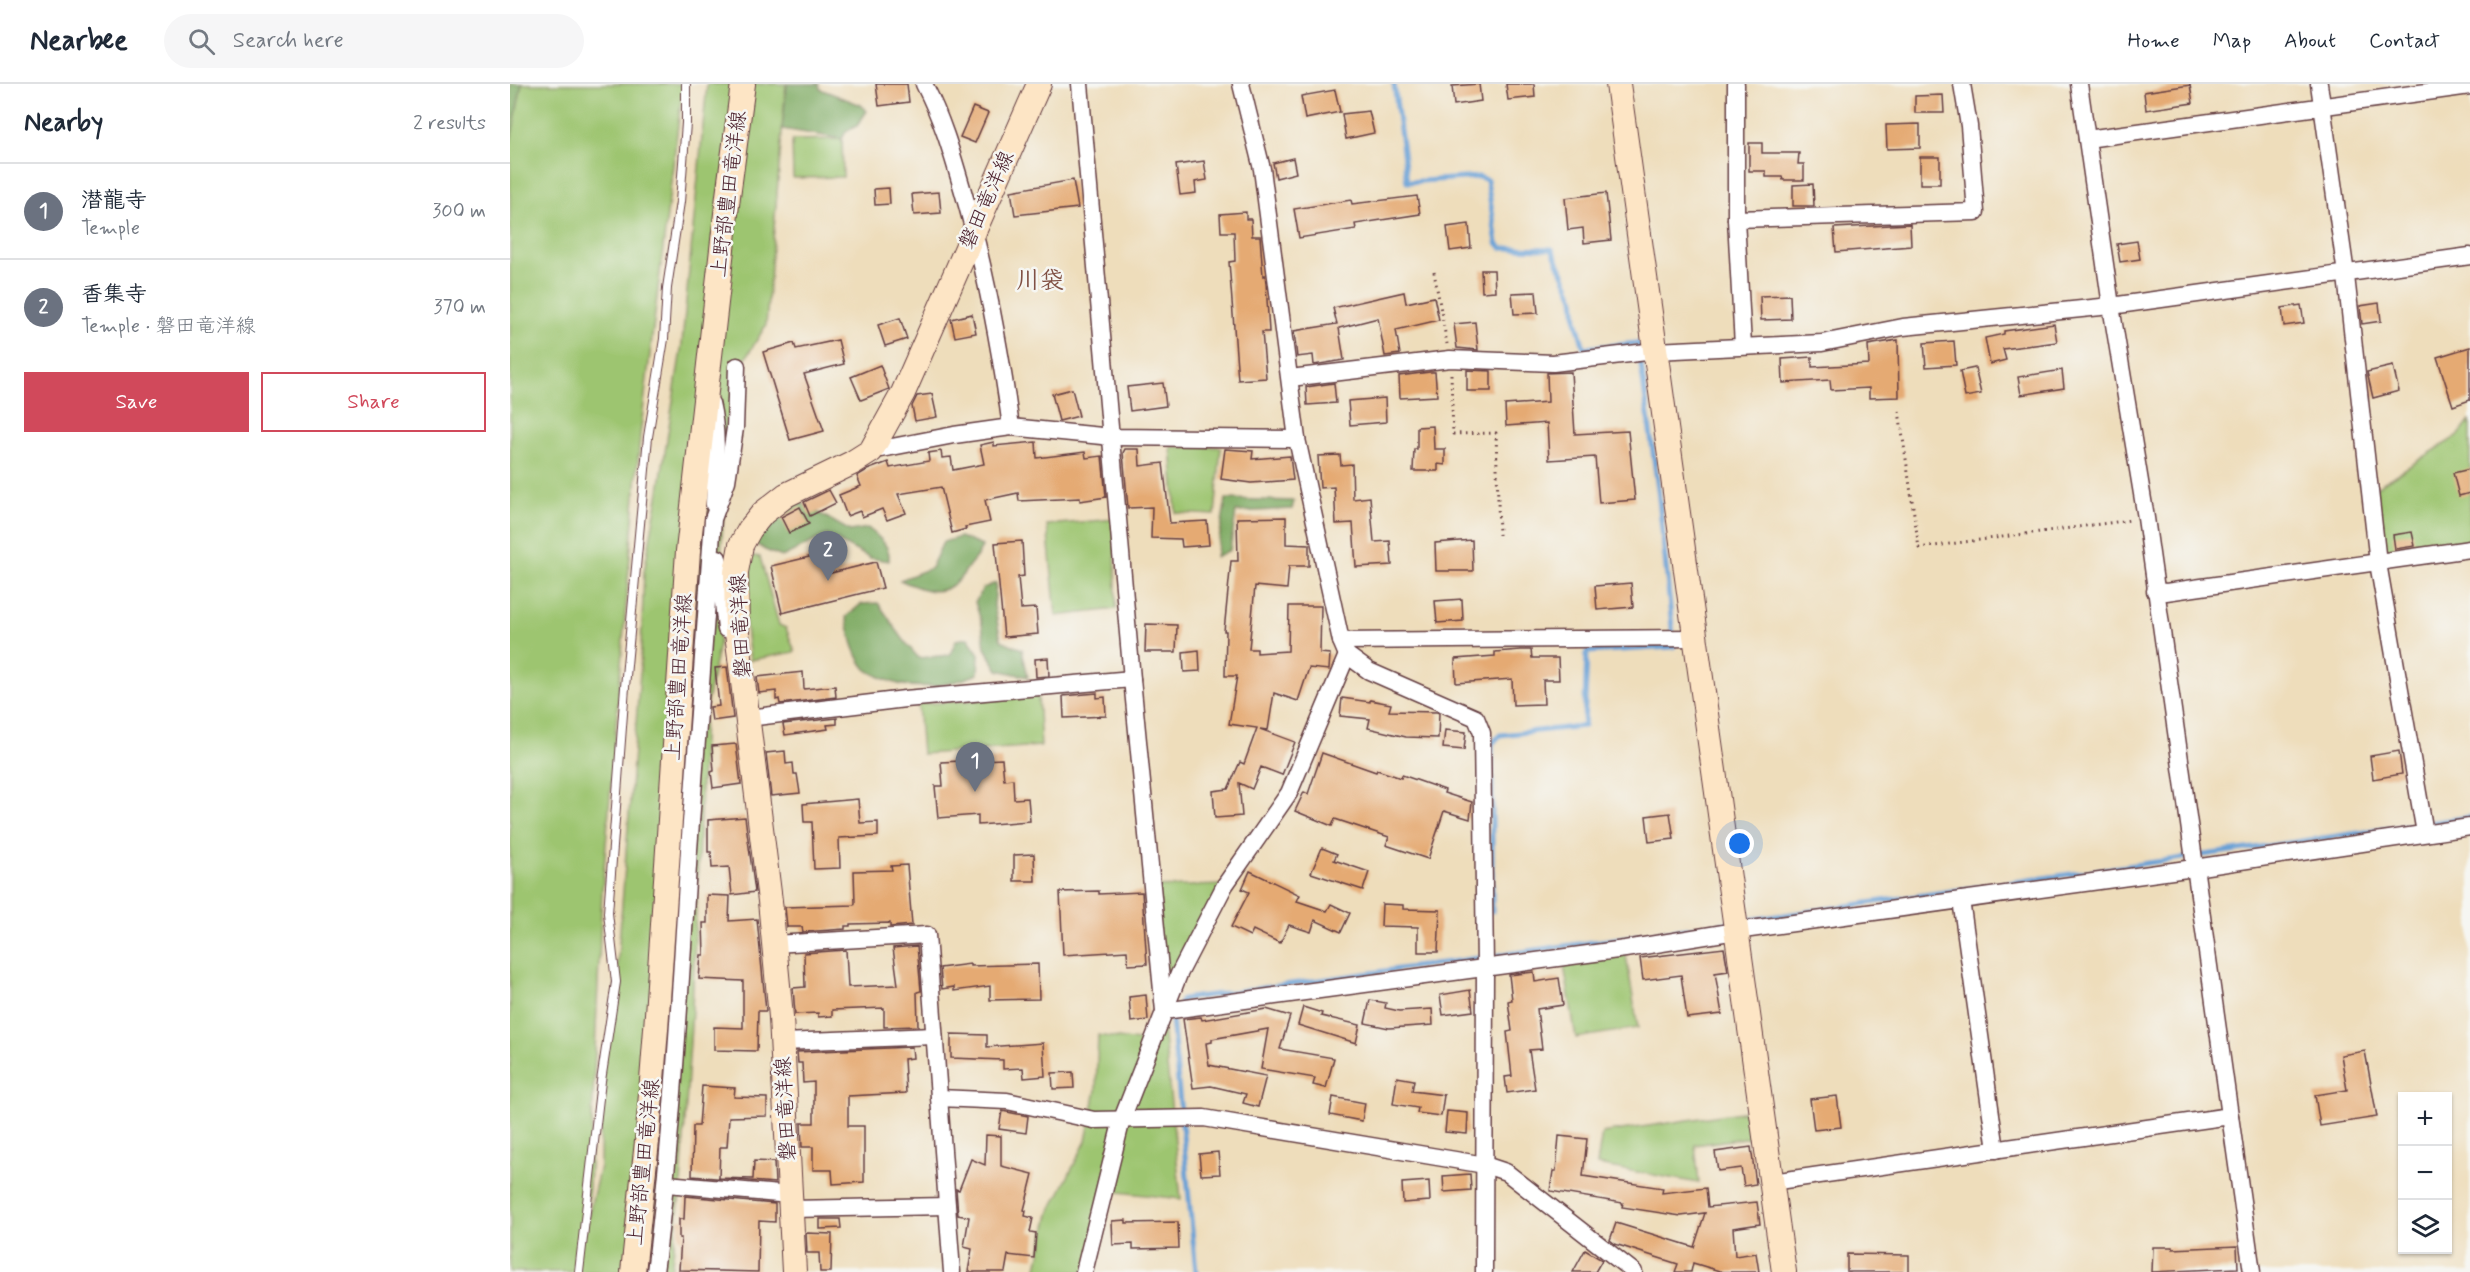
<!DOCTYPE html>
<meta charset="utf-8">
<style>
:root{--surface:#fff;--page:#f6f6f7;--text:#1f2937;--muted:#747a83;--line:#e0e1e3;--accent:#d1495b}
body{margin:0;font-family:Mynerve,"Klee One",sans-serif;background:var(--page);color:var(--text)}
.controls{position:absolute;right:18px;bottom:18px;display:grid;overflow:hidden;border-radius:0px;box-shadow:0 2px 4px #0004}
.controls button{width:54px;height:54px;display:grid;place-items:center;padding:0;border:0;border-bottom:2px solid var(--line);background:var(--surface);color:var(--text);font:30px sans-serif}
.you{position:absolute;left:1230px;top:760px;width:21px;height:21px;margin:-15px;border:4px solid #fff;border-radius:50%;background:#1a73e8;box-shadow:0 0 0 9px #1a73e833}
.badge{display:grid;place-items:center;width:39px;height:39px;border-radius:50%;background:var(--accent);color:#fff;font-size:20px;font-weight:700}
.pin{position:absolute;translate:-50% -50px;filter:drop-shadow(0 2px 3px #0008)}
.pin::after{content:'';position:absolute;top:32px;width:21px;height:18px;background:inherit;clip-path:polygon(0 0,100% 0,50% 100%)}
.list{margin:0;padding:0;list-style:none}
h2{display:flex;justify-content:space-between;align-items:center;height:78px;margin:0;padding:0 24px;font-size:26px}
h2 small{font-size:20px;font-weight:400;color:var(--muted)}
.list li{display:grid;grid-template-columns:39px 1fr auto;gap:18px;align-items:center;box-sizing:border-box;height:96px;padding:0 24px;border-top:2px solid var(--line)}
.list b{display:block;font-size:22px;white-space:nowrap}
.list p{margin:0;font-size:20px;white-space:nowrap;color:var(--muted)}
.list em{font-size:20px;font-style:normal;color:var(--muted)}
.actions{display:flex;gap:12px;padding:18px 24px}
.actions a{flex:1;padding:14px 0;border:2px solid var(--accent);border-radius:0px;text-align:center;font-size:21px;color:var(--accent)}
.actions .main{background:var(--accent);color:#fff}
.icon{flex:none;width:33px;height:33px;fill:none;stroke:currentColor;stroke-width:2;stroke-linecap:round;stroke-linejoin:round}
.map{position:relative;flex:none;width:1960px;height:1188px;overflow:hidden}
header{display:flex;align-items:center;gap:36px;box-sizing:border-box;height:84px;padding:0 30px;background:var(--surface);border-bottom:2px solid var(--line)}
header strong{font-size:28px}
nav{display:flex;gap:33px;margin-inline-start:auto;font-size:21px}
.search{width:420px;height:54px;background:var(--page);display:flex;align-items:center;gap:15px;box-sizing:border-box;padding:0 21px;border-radius:33px;color:var(--muted);font-size:22px}
main{display:flex}
aside{flex:1;background:var(--surface)}
.map>svg:first-child{display:block}
</style>
<header>
<strong>Nearbee</strong>
<div class="search"><svg class="icon" aria-label="search" viewBox="0 0 24 24"><circle cx="10" cy="10" r="6"/><path d="M15 15l6 6"/></svg>Search here</div>
<nav><a>Home</a><a>Map</a><a>About</a><a>Contact</a></nav>
</header>
<main>
<aside>
<h2>Nearby<small>2 results</small></h2>
<ul class="list">
<li><span class="badge" style="background:#6b7280">1</span><div><b>潜龍寺</b><p>Temple</p></div><em>300 m</em></li>
<li><span class="badge" style="background:#6b7280">2</span><div><b>香集寺</b><p>Temple · 磐田竜洋線</p></div><em>370 m</em></li>
</ul>
<div class="actions"><a class="main">Save</a><a>Share</a></div>
</aside>
<div class="map">
<svg width="1960" height="1188" viewBox="0 0 1960 1188">
<rect width="100%" height="100%" fill="#f6f6f2"/>
<filter id="ink" filterUnits="userSpaceOnUse"><feTurbulence type="fractalNoise" baseFrequency=".0167" numOctaves="2"/><feDisplacementMap in="SourceGraphic" scale="12" xChannelSelector="R" yChannelSelector="G"/><feConvolveMatrix kernelMatrix="1 2 1 2 8 2 1 2 1" color-interpolation-filters="sRGB"/></filter>
<filter id="wash" filterUnits="userSpaceOnUse"><feTurbulence type="fractalNoise" baseFrequency=".008" numOctaves="4" result="noise"/><feDisplacementMap in="SourceGraphic" scale="24" xChannelSelector="R" yChannelSelector="G"/><feGaussianBlur stdDeviation="1.35" result="paint"/><feColorMatrix in="noise" values="0 0 0 0 0 0 0 0 0 0 0 0 0 0 0 0 0 1.4 0 .05"/><feComposite in="paint" operator="in"/></filter>
<g filter="url(#wash)">
<rect width="100%" height="100%" fill="#edb"/>
<g fill="#9dc570" stroke="#74724e" stroke-width="1.5">
<polygon points="11,0 173,0 130,352 92,809 79,1104 74,1150 90,1082 91,997 106,898 130,588 134,488 148,413 172,259 197,0 276,0 256,241 234,277 215,403 208,524 209,560 194,632 182,926 171,1101 161,1188 0,1188 0,60"/>
<polygon points="332,55 333,93 283,94 282,56"/>
<polygon points="1960,337 1960,465 1868,479 1860,407 1949,351"/>
<polygon points="661,363 711,363 705,431 666,429"/>
<polygon points="605,435 606,525 546,532 537,441"/>
<polygon points="236,471 250,473 269,541 276,544 285,568 240,576 232,511"/>
<polygon points="528,612 531,662 412,670 408,620"/>
<polygon points="715,801 653,915 642,803"/>
<polygon points="1115,865 1128,944 1066,954 1053,875"/>
<polygon points="652,933 671,1115 599,1107 576,1188 526,1188 539,1130 576,1057 586,1006 588,951 642,959"/>
<polygon points="1244,1026 1249,1052 1185,1061 1189,1099 1087,1081 1092,1049"/>
</g>
<g fill="#7eaa62" stroke="#646446" stroke-width="1.5">
<polygon points="0,0 12,0 0,61"/>
<polygon points="277,0 309,0 310,5 351,21 357,27 347,42 336,47 332,55 272,45"/>
<path d="M273 414 290 418 340 447 358 444C369 453 381 462 379 477L360 474 317 451 272 473 255 466 241 457Z"/>
<polygon points="716,415 784,417 782,425 726,428 720,466 706,473"/>
<path d="M450 453 472 462C469 473 462 476 456 486 438 515 418 509 390 496L421 484 433 458Z"/>
<polygon points="486,499 484,522 491,556 512,565 518,593 488,586 475,564 472,540 465,518 473,504"/>
<path d="M368 519C382 538 392 557 409 574L440 571 446 556 458 554 469 570 468 590C436 603 399 609 368 592 365 590 359 588 356 585 344 572 340 550 336 533L351 520Z"/>
</g>
<g fill="none" stroke-linecap="round" stroke-linejoin="round">
<g stroke="#67a0d6" stroke-width="5">
<polyline points="884,0 897,98 969,93 977,96 987,159 992,164 1042,165 1064,214 1066,236 1074,264 1128,259 1148,405 1164,563 1077,568 1074,642 990,651 982,660 982,827"/>
<polyline points="1232,837 1960,733"/>
<polyline points="669,922 673,915 1220,839"/>
<polyline points="664,930 662,935 686,1188"/>
</g>
</g>
<g id="blocks">
<g fill="#e5aa73">
<polygon points="366,0 397,0 399,18 369,22"/>
<polygon points="969,0 971,17 944,21 942,2"/>
<polygon points="996,0 1024,0 1025,13 998,16"/>
<polygon points="1680,1 1683,19 1636,26 1634,8"/>
<polygon points="825,6 830,28 795,35 791,12"/>
<polygon points="1433,11 1434,29 1405,29 1405,12"/>
<polygon points="463,23 478,29 465,59 450,53"/>
<polygon points="859,27 864,49 836,55 832,30"/>
<polygon points="1410,40 1410,64 1377,65 1376,41"/>
<polygon points="1239,59 1252,59 1252,69 1289,69 1288,80 1294,80 1294,96 1273,96 1272,93 1256,93 1256,87 1239,87"/>
<rect x="1410" y="73" width="20" height="27"/>
<polygon points="783,74 786,89 766,94 763,79"/>
<polygon points="694,77 697,96 685,98 686,109 670,111 666,81"/>
<polygon points="563,96 568,124 505,131 501,107"/>
<polygon points="1303,100 1304,122 1283,122 1283,101"/>
<polygon points="379,104 380,120 365,121 364,105"/>
<polygon points="429,108 431,129 404,131 402,110"/>
<polygon points="1096,109 1101,156 1074,159 1073,144 1058,146 1055,114"/>
<polygon points="907,112 910,130 845,140 846,145 789,154 784,125 841,116 842,120"/>
<polygon points="736,128 736,135 741,135 742,152 750,152 753,192 755,191 756,199 759,248 752,248 756,294 728,296 719,178 725,177 724,148 711,148 710,130"/>
<polygon points="959,140 961,164 940,167 937,143"/>
<polygon points="1400,140 1401,162 1326,168 1324,144"/>
<polygon points="1627,157 1630,175 1610,178 1607,160"/>
<polygon points="971,186 984,186 985,207 972,208"/>
<polygon points="894,208 896,219 924,213 929,236 886,246 890,270 875,272 868,234 829,244 834,276 804,281 803,271 787,273 784,247 827,240 823,224"/>
<polygon points="1026,208 1028,229 1004,230 1002,209"/>
<polygon points="1280,211 1281,235 1251,236 1250,212"/>
<polygon points="1869,219 1871,237 1852,240 1850,222"/>
<polygon points="1791,221 1794,239 1774,242 1772,224"/>
<polygon points="462,230 466,249 445,253 441,235"/>
<polygon points="390,234 397,255 375,262 368,241"/>
<polygon points="965,238 968,266 947,264 944,240"/>
<polygon points="1544,240 1547,258 1493,265 1496,276 1480,280 1475,254 1494,250 1494,247"/>
<polygon points="328,256 334,280 294,290 314,347 280,356 253,268 284,259 286,265"/>
<polygon points="1388,256 1389,313 1359,314 1359,304 1321,306 1320,296 1273,299 1272,275 1302,273 1302,283 1359,280 1358,261"/>
<polygon points="1444,257 1446,281 1416,283 1414,259"/>
<polygon points="1960,263 1960,316 1943,322 1927,273"/>
<polygon points="370,281 379,305 351,316 341,293"/>
<polygon points="1883,282 1889,307 1863,314 1857,288"/>
<polygon points="1465,284 1471,310 1455,313 1450,287"/>
<polygon points="957,286 981,287 981,307 957,307"/>
<polygon points="1552,286 1554,304 1511,311 1508,293"/>
<polygon points="920,288 925,288 927,312 890,314 889,292"/>
<polygon points="1061,288 1065,350 1118,347 1125,416 1089,419 1085,373 1039,376 1037,339 996,342 995,321 1038,318 1037,289"/>
<polygon points="653,299 656,322 620,327 617,303"/>
<polygon points="824,299 826,319 797,321 796,303"/>
<polygon points="562,305 569,332 549,337 542,310"/>
<polygon points="422,310 427,333 405,337 402,322 407,312"/>
<polygon points="875,314 876,338 840,341 838,317"/>
<polygon points="923,342 924,365 935,365 935,381 928,380 928,387 903,387 904,365 907,365 907,343"/>
<polygon points="484,358 484,362 526,358 527,374 575,368 576,374 592,372 596,413 570,417 570,414 509,417 508,409 475,416 480,438 455,443 456,445 442,449 431,403 388,410 396,429 377,436 372,425 352,433 350,427 337,432 329,411 351,402 347,392 357,386 378,378 380,384 419,377 418,369 431,367 432,374 441,373 443,386 474,380 470,361"/>
<polygon points="615,365 629,365 630,382 653,379 660,439 697,437 699,461 672,463 671,455 641,454 642,423 618,424 613,369"/>
<polygon points="715,365 743,367 742,375 780,372 783,396 741,399 711,395"/>
<polygon points="830,371 831,381 842,380 843,415 860,413 864,458 880,457 882,481 846,483 843,439 826,440 824,403 810,404 808,372"/>
<polygon points="1960,385 1960,409 1949,412 1943,389"/>
<polygon points="319,406 326,419 300,432 294,418"/>
<polygon points="290,423 299,440 279,449 271,433"/>
<polygon points="776,433 776,460 799,461 799,482 779,482 777,505 745,502 739,565 747,565 747,569 778,567 779,522 811,522 810,569 820,570 819,586 799,584 788,617 764,609 758,646 750,645 785,658 772,691 751,683 742,705 729,699 732,732 705,734 703,707 718,705 730,678 734,680 747,644 719,640 727,592 715,592 716,547 714,547 721,477 728,477 727,434"/>
<polygon points="1902,448 1905,462 1885,465 1883,451"/>
<polygon points="962,456 963,487 926,487 925,459"/>
<polygon points="512,457 514,492 508,493 511,525 526,524 528,550 494,553 485,459"/>
<polygon points="316,469 321,489 366,478 373,504 272,529 261,482"/>
<polygon points="1121,499 1123,523 1087,526 1085,502"/>
<polygon points="952,515 953,537 927,539 925,517"/>
<polygon points="636,540 667,541 666,568 635,568"/>
<polygon points="689,566 690,587 674,588 673,568"/>
<polygon points="1011,566 1021,566 1022,574 1048,574 1049,596 1033,596 1034,620 1003,621 1002,595 946,599 945,575 985,572 985,568"/>
<polygon points="538,574 539,592 526,593 525,575"/>
<polygon points="217,583 223,634 202,637 200,623 209,622 205,584"/>
<polygon points="293,588 294,605 325,602 326,613 270,620 269,615 266,616 266,607 249,609 247,593"/>
<polygon points="587,609 587,614 595,613 596,632 554,634 553,612"/>
<polygon points="832,614 860,618 860,616 881,620 879,627 927,628 929,629 928,654 896,653 858,644 860,635 830,632"/>
<polygon points="327,634 327,640 317,641 318,645 275,651 273,640"/>
<polygon points="935,646 956,648 954,666 933,664"/>
<polygon points="226,660 231,700 203,704 201,688 204,687 202,662"/>
<polygon points="275,667 276,680 283,679 284,690 287,690 290,709 261,712 256,669"/>
<polygon points="1889,667 1892,690 1863,695 1860,672"/>
<polygon points="812,669 866,688 867,686 891,694 892,691 935,706 934,709 962,718 960,735 934,727 918,775 876,761 879,753 825,735 822,742 785,727 794,708 798,710"/>
<polygon points="492,675 494,696 503,695 504,715 518,714 520,737 468,741 468,731 428,734 425,702 433,702 431,678"/>
<polygon points="348,715 350,739 368,738 368,752 329,754 330,784 304,785 302,738 294,738 293,720"/>
<polygon points="1160,729 1164,755 1139,758 1136,732"/>
<polygon points="235,733 245,808 222,811 219,783 202,784 201,768 198,768 198,736"/>
<polygon points="812,764 827,770 824,776 859,788 853,806 801,789"/>
<polygon points="524,770 525,797 504,797 504,771"/>
<polygon points="397,781 402,841 380,843 380,839 340,840 340,842 335,842 335,845 293,848 292,843 277,843 275,823 344,821 345,819 344,787 382,786 381,782"/>
<polygon points="740,787 790,811 787,817 817,827 821,820 840,829 831,848 805,836 801,848 779,841 770,859 743,846 740,852 721,843 739,808 732,805"/>
<polygon points="589,807 589,810 632,808 637,880 618,881 617,867 553,871 550,808"/>
<polygon points="197,811 220,812 219,837 247,835 256,927 248,927 247,967 204,966 204,943 233,944 233,897 189,895 191,871 194,871 193,839 197,839"/>
<polygon points="872,820 893,821 893,825 930,826 928,868 908,868 908,843 871,842"/>
<polygon points="407,862 411,907 407,908 408,942 374,943 374,924 322,926 322,932 308,933 308,929 285,930 283,904 295,903 294,869 336,866 338,903 388,901 383,864"/>
<polygon points="1214,864 1218,887 1205,889 1212,930 1177,934 1171,891 1133,896 1130,874"/>
<polygon points="460,880 460,882 528,880 529,915 480,916 480,902 444,907 444,903 432,905 430,884"/>
<polygon points="1024,888 1025,898 1049,894 1053,921 1027,925 1032,965 1019,966 1025,1005 997,1009 995,993 1002,992 997,948 1002,947 998,917 1002,916 999,891"/>
<polygon points="960,906 963,927 933,931 930,911"/>
<polygon points="636,911 638,936 621,938 619,913"/>
<polygon points="860,916 876,919 875,924 889,927 922,925 923,941 879,944 855,939"/>
<polygon points="793,923 812,929 811,932 850,941 846,959 788,941"/>
<polygon points="756,925 780,932 770,965 824,974 816,1004 803,1001 805,994 751,985 758,945 702,955 702,958 696,959 699,981 756,992 748,1023 733,1019 736,1010 701,1002 683,1004 673,935 691,933 692,936"/>
<polygon points="441,950 477,951 477,963 533,959 535,992 514,994 513,984 493,985 493,976 441,974"/>
<polygon points="402,963 403,974 394,975 396,1009 338,1012 338,1042 354,1042 354,1098 323,1100 322,1086 303,1086 303,1063 292,1063 291,1039 304,1039 304,998 293,999 292,979 288,979 287,968"/>
<polygon points="1855,967 1867,1033 1810,1042 1805,1011 1837,1006 1831,971"/>
<polygon points="563,988 564,1004 543,1005 542,989"/>
<polygon points="887,993 904,996 902,1007 934,1011 931,1032 907,1029 908,1024 883,1020"/>
<polygon points="192,1002 225,1004 224,1013 257,1014 257,1032 219,1033 217,1063 210,1063 209,1094 243,1095 244,1077 264,1078 265,1099 182,1092 183,1042 189,1042"/>
<polygon points="1327,1012 1331,1043 1304,1046 1300,1015"/>
<polygon points="823,1013 855,1019 852,1037 820,1031"/>
<polygon points="492,1027 518,1032 516,1049 489,1045"/>
<polygon points="937,1027 958,1029 957,1050 935,1048"/>
<polygon points="476,1051 491,1052 491,1082 523,1090 514,1126 516,1127 515,1132 523,1134 520,1148 526,1149 524,1174 498,1171 495,1188 458,1188 462,1165 454,1163 459,1133 448,1131 446,1105 449,1106 461,1075 475,1081"/>
<polygon points="1049,1052 1077,1055 1073,1092 1153,1104 1152,1109 1196,1104 1198,1123 1247,1118 1250,1140 1223,1144 1225,1172 1246,1169 1249,1188 1213,1188 1183,1179 1181,1188 1165,1188 1168,1180 1105,1160 1100,1156 1106,1139 1184,1163 1195,1129 1171,1132 1112,1123 1113,1119 1040,1107 1043,1087 1046,1087"/>
<polygon points="1241,1063 1246,1100 1234,1102 1231,1084 1208,1087 1205,1068"/>
<polygon points="708,1068 710,1090 691,1091 689,1070"/>
<polygon points="960,1090 961,1106 934,1108 933,1092"/>
<polygon points="919,1097 920,1117 893,1119 892,1099"/>
<polygon points="175,1112 265,1120 265,1138 249,1137 248,1188 169,1186 171,1154 169,1154 169,1135 174,1135"/>
<polygon points="310,1135 330,1135 331,1144 310,1145"/>
<polygon points="616,1136 616,1139 668,1138 669,1164 623,1165 623,1160 603,1161 602,1137"/>
<polygon points="296,1149 322,1150 321,1188 310,1188 309,1169 297,1169"/>
<polygon points="1727,1162 1728,1184 1642,1188 1643,1163 1663,1163 1663,1165"/>
<polygon points="1075,1166 1092,1176 1085,1188 1063,1188"/>
<polygon points="1337,1170 1399,1171 1399,1188 1337,1188"/>
</g>
</g>
</g>
<g filter="url(#ink)">
<use href="#blocks" fill-opacity="0" stroke="#633c41" stroke-width="1.5"/>
<g fill="none" stroke-linecap="round" stroke-linejoin="round">
<defs>
<polyline id="lane" points="69,1188 91,997 106,898 98,829 115,603 138,353 154,255 157,204 170,118 176,39 176,0"/>
<g id="street">
<path d="M414 0C432 35 441 66 452 104 475 182 490 262 501 343"/>
<polyline points="570,0 622,595 654,927 1115,865 1226,847 1684,784 1960,743"/>
<polyline points="731,0 752,85 787,355 831,557 837,571 859,587 966,634 972,649 975,883 974,1188"/>
<polyline points="1226,0 1226,135 1233,262"/>
<polyline points="1569,0 1601,222 1636,434 1742,1188"/>
<polyline points="1809,0 1835,183 1868,479 1915,749"/>
<polyline points="1577,55 1960,2"/>
<polyline points="1226,135 1466,128 1459,42 1452,0"/>
<polyline points="780,294 940,275 1043,279 1145,267 1312,259 1393,243 1601,222 1960,172"/>
<path d="M201 319C209 352 205 388 204 421"/>
<polyline points="361,367 444,351 501,343 602,353 787,355"/>
<polyline points="208,474 216,545 224,547"/>
<polyline points="1645,507 1656,508 1960,465"/>
<polyline points="831,557 1185,554"/>
<polyline points="238,634 395,615 622,595"/>
<polyline points="1451,816 1486,1066"/>
<polyline points="264,860 417,851 442,1188"/>
<polyline points="273,958 424,952"/>
<polyline points="429,1014 497,1017 584,1036 694,1034 975,1081 996,1088 1124,1188"/>
<polyline points="1261,1098 1720,1032"/>
<polyline points="157,1100 280,1111"/>
<polyline points="281,1125 437,1122"/>
<path d="M145 1188C163 1048 170 907 179 766 186 655 195 545 203 435L217 397 225 344 227 282"/>
<polyline points="574,1188 612,1035 669,890 715,801 779,709 837,571"/>
</g>
<g id="secondary">
<polyline points="1108,0 1274,1188"/>
<polyline points="123,1188 138,1048 146,945 178,467 218,112 233,0"/>
<polyline points="284,1188 271,933 260,817 227,549 226,488 231,461 240,445 253,429 276,411 342,379 361,367 393,309 529,0"/>
</g>
</defs>
<use href="#lane" stroke="#633c41" stroke-width="10"/>
<use href="#street" stroke="#633c41" stroke-width="19"/>
<use href="#secondary" stroke="#633c41" stroke-width="26"/>
<g stroke="#633c41" stroke-width="3" stroke-dasharray="1.5 4.5" stroke-linecap="butt">
<polyline points="924,188 937,260"/>
<polyline points="941,290 943,350 986,349 989,451"/>
<polyline points="1389,327 1409,464 1621,436"/>
</g>
<use href="#lane" stroke="#fff" stroke-width="8"/>
<use href="#street" stroke="#fff" stroke-width="16"/>
<use href="#secondary" stroke="#fde5c5" stroke-width="24"/>
</g>
</g>
<g text-anchor="middle" dominant-baseline="central" stroke-width="5" stroke-linejoin="round" paint-order="stroke">
<g font-size="21" fill="#4a1f2b" stroke="#f6f6f2">
<text transform="translate(219 110) rotate(-83)">上野部豊田竜洋線</text>
<text transform="translate(477 116) rotate(-66)">磐田竜洋線</text>
<text transform="translate(231 542) rotate(-93)">磐田竜洋線</text>
<text transform="translate(169 593) rotate(-86)">上野部豊田竜洋線</text>
<text transform="translate(276 1025) rotate(-93)">磐田竜洋線</text>
<text transform="translate(134 1078) rotate(-84)">上野部豊田竜洋線</text>
</g>
<g font-size="24" font-weight="bold" fill="#805044" stroke="#f6f6f2">
<text x="530" y="197">川袋</text>
</g>
</g>
</svg>
<div class="controls">
<button>+</button>
<button>−</button>
<button><svg class="icon" aria-label="layers" viewBox="0 0 24 24"><path d="M12 4l9 5-9 5-9-5zM3 14l9 5 9-5"/></svg></button>
</div>
<div class="you"></div>
<div class="pin badge" style="left:465px;top:708px;background:#6b7280">1</div>
<div class="pin badge" style="left:318px;top:497px;background:#6b7280">2</div>
</div>
</main>
